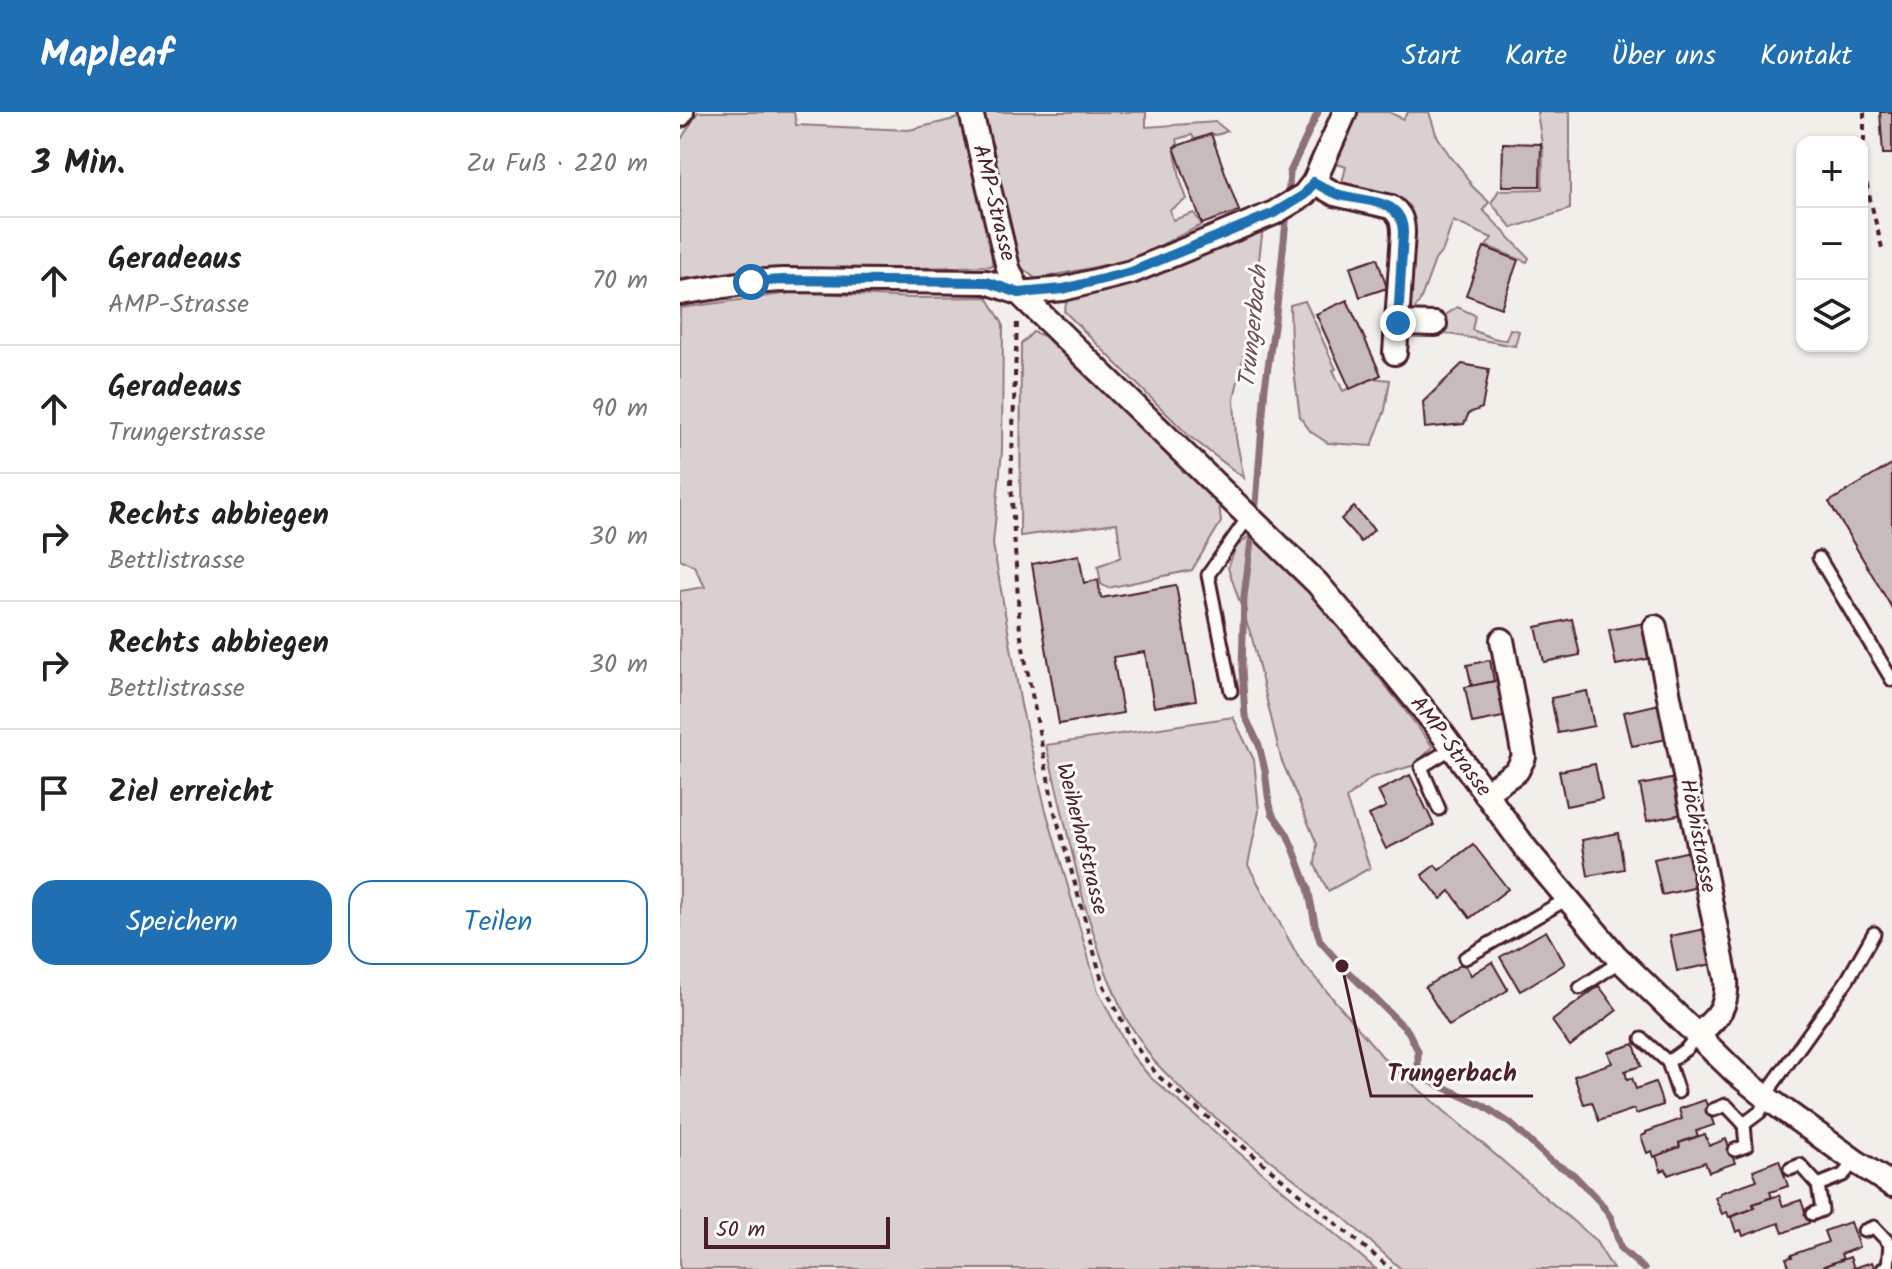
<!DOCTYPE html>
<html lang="de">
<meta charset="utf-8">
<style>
:root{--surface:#fff;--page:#f6f6f6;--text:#222;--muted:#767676;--line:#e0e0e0;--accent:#1f6fb2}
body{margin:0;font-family:Kalam,sans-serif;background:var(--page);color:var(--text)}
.controls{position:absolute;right:24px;top:24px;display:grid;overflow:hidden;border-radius:16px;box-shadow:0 2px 6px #0004}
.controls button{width:72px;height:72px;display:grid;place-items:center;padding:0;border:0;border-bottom:2px solid var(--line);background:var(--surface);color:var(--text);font:40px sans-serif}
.scale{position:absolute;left:24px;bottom:20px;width:186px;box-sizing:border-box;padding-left:8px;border:4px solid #4a1f2b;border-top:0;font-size:22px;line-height:28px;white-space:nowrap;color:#4a1f2b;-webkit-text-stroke:6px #fdfcf7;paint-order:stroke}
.stop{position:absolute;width:24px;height:24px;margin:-18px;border:6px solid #1f6fb2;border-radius:50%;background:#fff}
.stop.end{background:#1f6fb2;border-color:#fff;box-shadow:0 2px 8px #0008}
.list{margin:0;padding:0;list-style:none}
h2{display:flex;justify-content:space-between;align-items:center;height:104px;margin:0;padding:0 32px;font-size:34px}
h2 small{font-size:26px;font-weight:400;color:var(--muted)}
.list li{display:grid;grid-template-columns:52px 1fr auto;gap:24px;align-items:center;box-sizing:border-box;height:128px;padding:0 32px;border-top:2px solid var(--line)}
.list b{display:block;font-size:30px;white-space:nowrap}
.list p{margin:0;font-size:26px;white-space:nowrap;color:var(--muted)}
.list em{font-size:26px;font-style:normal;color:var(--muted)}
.actions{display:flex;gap:16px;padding:24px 32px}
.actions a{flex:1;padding:18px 0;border:2px solid var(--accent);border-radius:24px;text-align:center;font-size:28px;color:var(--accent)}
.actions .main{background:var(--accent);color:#fff}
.icon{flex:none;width:44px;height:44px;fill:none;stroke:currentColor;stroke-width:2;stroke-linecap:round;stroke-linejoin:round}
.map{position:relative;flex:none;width:1212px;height:1157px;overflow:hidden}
header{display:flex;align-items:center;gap:48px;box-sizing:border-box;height:112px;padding:0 40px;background:var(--accent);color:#fff}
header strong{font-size:38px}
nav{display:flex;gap:44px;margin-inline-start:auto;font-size:28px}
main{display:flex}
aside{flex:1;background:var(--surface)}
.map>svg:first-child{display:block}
</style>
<header>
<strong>Mapleaf</strong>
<nav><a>Start</a><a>Karte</a><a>Über uns</a><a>Kontakt</a></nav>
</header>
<main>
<aside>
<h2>3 Min.<small>Zu Fuß · 220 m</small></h2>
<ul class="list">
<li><svg class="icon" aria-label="ahead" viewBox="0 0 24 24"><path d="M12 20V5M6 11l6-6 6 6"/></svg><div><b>Geradeaus</b><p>AMP-Strasse</p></div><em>70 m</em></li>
<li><svg class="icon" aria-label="ahead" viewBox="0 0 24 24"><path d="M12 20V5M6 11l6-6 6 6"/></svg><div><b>Geradeaus</b><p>Trungerstrasse</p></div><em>90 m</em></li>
<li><svg class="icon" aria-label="right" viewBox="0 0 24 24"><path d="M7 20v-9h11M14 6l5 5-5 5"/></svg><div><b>Rechts abbiegen</b><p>Bettlistrasse</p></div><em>30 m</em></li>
<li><svg class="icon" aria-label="right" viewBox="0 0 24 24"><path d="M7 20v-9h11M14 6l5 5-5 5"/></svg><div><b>Rechts abbiegen</b><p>Bettlistrasse</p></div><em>30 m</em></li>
<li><svg class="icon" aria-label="arrive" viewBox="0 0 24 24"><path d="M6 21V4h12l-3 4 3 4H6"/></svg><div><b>Ziel erreicht</b></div></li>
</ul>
<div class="actions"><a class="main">Speichern</a><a>Teilen</a></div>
</aside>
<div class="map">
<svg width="1212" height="1157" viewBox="0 0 1212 1157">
<rect width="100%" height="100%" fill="#f2efeb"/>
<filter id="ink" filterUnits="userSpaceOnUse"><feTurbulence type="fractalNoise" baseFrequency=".0125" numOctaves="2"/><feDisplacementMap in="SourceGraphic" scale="16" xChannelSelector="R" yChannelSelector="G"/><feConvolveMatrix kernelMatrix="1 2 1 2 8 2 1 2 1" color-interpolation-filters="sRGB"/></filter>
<g filter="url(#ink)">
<g fill="#d9d0cf" stroke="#92787d" stroke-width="2">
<polygon points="18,0 114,0 116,13 229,18 283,5 311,103 312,154 54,161 0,167 0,29"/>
<path d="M296 0H466V15L536 10 547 19C534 26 527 21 515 28L512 23 497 27 498 32 494 35 501 70 507 87 490 98 493 108 514 101 522 113 450 148 356 167 333 149 313 34Z"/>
<polygon points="674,0 709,0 723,7 728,0 749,0 756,22 770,44 782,58 792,74 809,90 803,98 849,146 847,150 806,134 812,126 773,109 763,138 755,148 740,189 733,200 730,200 726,196 733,118 728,95 707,85 661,74 666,55 654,51"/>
<polygon points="857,0 890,0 890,97 832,116 811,91 819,78 862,77 863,39"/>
<polygon points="583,115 571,213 554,286 556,326 564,366 509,324 384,199 387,189 398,183"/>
<polygon points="118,180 232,186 307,185 323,212 322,339 313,432 341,593 365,695 418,879 451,942 470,965 696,1157 0,1157 0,479 25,475 14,454 0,447 0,196"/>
<path d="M625 189C636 212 645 235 656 257L653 258 663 279 691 266 710 268 705 298 692 334 648 331 631 320 620 305 611 236 610 193Z"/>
<path d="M777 195 795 203 792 218C804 222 813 228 826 228L830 217 839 219 835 234 763 221V205Z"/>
<polygon points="353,220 364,224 539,391 541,410 512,458 428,476 421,472 418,454 441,445 437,411 340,424 341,232"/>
<path d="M575 419C637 489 697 560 753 635L735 653 691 666 666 687 690 756 648 779 635 753 637 732 601 647 572 526 548 456 556 435Z"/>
<polygon points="553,605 574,648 579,699 568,753 620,848 707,950 915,1128 933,1157 721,1157 664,1106 508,984 473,948 445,905 426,860 405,794 366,633"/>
</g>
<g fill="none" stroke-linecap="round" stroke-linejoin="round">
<g stroke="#8b6f75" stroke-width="7">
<polyline points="608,88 610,60 638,0"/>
<polyline points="576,392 585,275 597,194 607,100"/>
<polyline points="571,429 564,485 562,557 565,604 579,633 585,658 588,684 592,701 607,722 615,741 628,776 635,812 640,829 662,854 728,919 738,939 738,958 744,966 804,994 831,1012 871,1049 893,1062 920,1090 931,1106 941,1137 964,1157"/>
</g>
</g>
<g fill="#c8bbbb" stroke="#4a1f2b" stroke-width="2">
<polygon points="1200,0 1212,0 1212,42 1203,42"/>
<polygon points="531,22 559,99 522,112 494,35"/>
<polygon points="823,31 861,32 860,74 822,74"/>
<polygon points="804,135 838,148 821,196 786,183"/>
<polygon points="697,146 707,176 680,185 670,155"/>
<polygon points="667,188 701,263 670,277 636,202"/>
<polygon points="782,252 809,257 802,296 789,301 784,312 745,316 743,290"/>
<polygon points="1212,352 1212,496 1149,390"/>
<polygon points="674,395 694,418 681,430 661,407"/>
<polygon points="399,443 404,471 418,468 421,486 496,473 516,588 474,595 465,540 433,545 443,601 379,612 352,452"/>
<polygon points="892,507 900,543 864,550 856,515"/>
<polygon points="965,511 972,546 936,553 929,518"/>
<polygon points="810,548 814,569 792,574 787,553"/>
<polygon points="821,568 828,604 792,611 785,575"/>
<polygon points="907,579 914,614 878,621 871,586"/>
<polygon points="980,592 987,627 952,634 944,600"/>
<polygon points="915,652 922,687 886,694 879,659"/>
<polygon points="730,663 754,713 706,737 689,703 706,695 698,679"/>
<polygon points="996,666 1003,702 967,709 960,673"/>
<polygon points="938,721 944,757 908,764 902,728"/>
<polygon points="793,732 828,777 790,806 770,779 761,787 742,763 755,753 759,758"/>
<polygon points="1010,739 1018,775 982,783 974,747"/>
<polygon points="1025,817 1033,852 997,859 990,824"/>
<polygon points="866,819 885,852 840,879 820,845"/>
<polygon points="812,850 828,878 769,914 745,875 784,851 791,863"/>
<polygon points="919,874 937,898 890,934 872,909"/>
<polygon points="954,932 961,954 945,959 947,967 952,966 956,977 975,970 983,993 956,1002 954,997 919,1009 912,990 904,992 894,964 932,951 928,940"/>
<polygon points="1025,988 1034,1013 1016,1019 1018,1024 999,1031 1000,1035 974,1045 972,1039 967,1041 961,1024 966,1022 966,1020 1002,1007 999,997"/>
<polygon points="1025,1022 1029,1034 1046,1027 1055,1051 1029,1060 1025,1050 988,1063 986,1057 981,1059 976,1044 1000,1035 999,1031"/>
<polygon points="1099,1048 1108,1074 1090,1080 1092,1085 1073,1092 1075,1096 1049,1105 1047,1100 1042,1102 1035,1085 1040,1083 1040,1081 1077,1068 1073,1058"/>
<polygon points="1099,1083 1103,1094 1121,1088 1129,1111 1103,1121 1099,1111 1063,1124 1061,1118 1056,1120 1051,1105 1075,1096 1073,1092"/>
<polygon points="1170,1110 1179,1135 1161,1142 1163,1147 1144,1154 1145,1157 1110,1157 1106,1146 1112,1145 1111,1143 1148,1130 1144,1119"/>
<polygon points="1170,1145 1174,1156 1192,1150 1195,1157 1145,1157 1144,1154"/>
</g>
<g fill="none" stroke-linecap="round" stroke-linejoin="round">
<defs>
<g id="service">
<polyline points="1139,446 1212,568"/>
<polyline points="551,579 528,463 569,404"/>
<polyline points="759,697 741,655 772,636"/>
<polyline points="785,846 887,787"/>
<polyline points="900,876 941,849"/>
<polyline points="962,927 988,950 1006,937 1017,924"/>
<polyline points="988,950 998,980"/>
<polyline points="1033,998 1046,993 1064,1012 1066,1034 1055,1038"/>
<polyline points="1064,1012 1080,1000 1093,972 1168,867 1194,821"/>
<polyline points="1110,1057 1120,1053 1138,1073 1142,1098 1132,1102"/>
<polyline points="1138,1073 1163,1063 1175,1049"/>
<polyline points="1184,1119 1194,1115 1210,1132 1208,1155 1203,1157"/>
</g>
<g id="minor">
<polyline points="291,0 328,156 339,181 637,471 703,548 753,609 846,737 936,844 1055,960 1087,986 1175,1049 1212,1073"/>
<polyline points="0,3 2,0"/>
<path d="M634 70 655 82 711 95C721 102 723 110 723 121L715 241"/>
<polyline points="0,181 71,170 102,168 307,170 339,181 383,177 451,160 594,101 624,83 634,70 665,0"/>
<polyline points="718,211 755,212"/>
<path d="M975 515 1046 867C1048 897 1038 904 1017 924"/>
<polyline points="805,681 837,659 844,645 822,528"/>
</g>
</defs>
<use href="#service" stroke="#4a1f2b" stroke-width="17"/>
<use href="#minor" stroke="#4a1f2b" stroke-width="28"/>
<g stroke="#4a1f2b" stroke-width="4" stroke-dasharray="6 6" stroke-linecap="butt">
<polyline points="1184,0 1184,62 1202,136"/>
<polyline points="337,211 331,371 340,520 374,697 423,872 454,932 478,964 711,1157"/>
</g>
<use href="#service" stroke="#fdfcf7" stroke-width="11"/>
<use href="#minor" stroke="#fdfcf7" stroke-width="22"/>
</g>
</g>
<g fill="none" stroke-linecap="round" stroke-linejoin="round" filter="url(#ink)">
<path stroke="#1f6fb2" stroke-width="10" d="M71 170 102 168 307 170 339 181 383 177 451 160 594 101 624 83 634 70C641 74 649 80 657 82 683 91 723 84 723 121L718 211"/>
</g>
<g text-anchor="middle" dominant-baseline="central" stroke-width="6" stroke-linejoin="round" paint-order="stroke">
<g font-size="22" fill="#4a1f2b" stroke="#fdfcf7">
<text transform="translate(313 91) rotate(76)">AMP-Strasse</text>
<text transform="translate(770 635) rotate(53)">AMP-Strasse</text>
<text transform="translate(1017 724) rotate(79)">Höchistrasse</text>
<text transform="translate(401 727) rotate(76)">Weiherhofstrasse</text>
</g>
<g font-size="24" font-style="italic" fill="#704e56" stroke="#fdfcf7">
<text transform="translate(574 215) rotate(-84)">Trungerbach</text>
</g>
</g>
<path fill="none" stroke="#4a1f2b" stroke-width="3" d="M662 854L691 984H853"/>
<circle fill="#4a1f2b" stroke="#fdfcf7" stroke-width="3" cx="662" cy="854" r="8"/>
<g font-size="24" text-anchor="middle" font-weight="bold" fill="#4a1f2b" stroke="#fdfcf7" stroke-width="6" stroke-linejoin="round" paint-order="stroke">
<text x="772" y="969">Trungerbach</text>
</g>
</svg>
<div class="controls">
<button>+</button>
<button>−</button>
<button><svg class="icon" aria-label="layers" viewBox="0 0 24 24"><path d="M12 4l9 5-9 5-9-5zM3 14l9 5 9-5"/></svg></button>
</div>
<div class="scale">50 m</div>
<div class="stop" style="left:71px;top:170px"></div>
<div class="stop end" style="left:718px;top:211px"></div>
</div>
</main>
